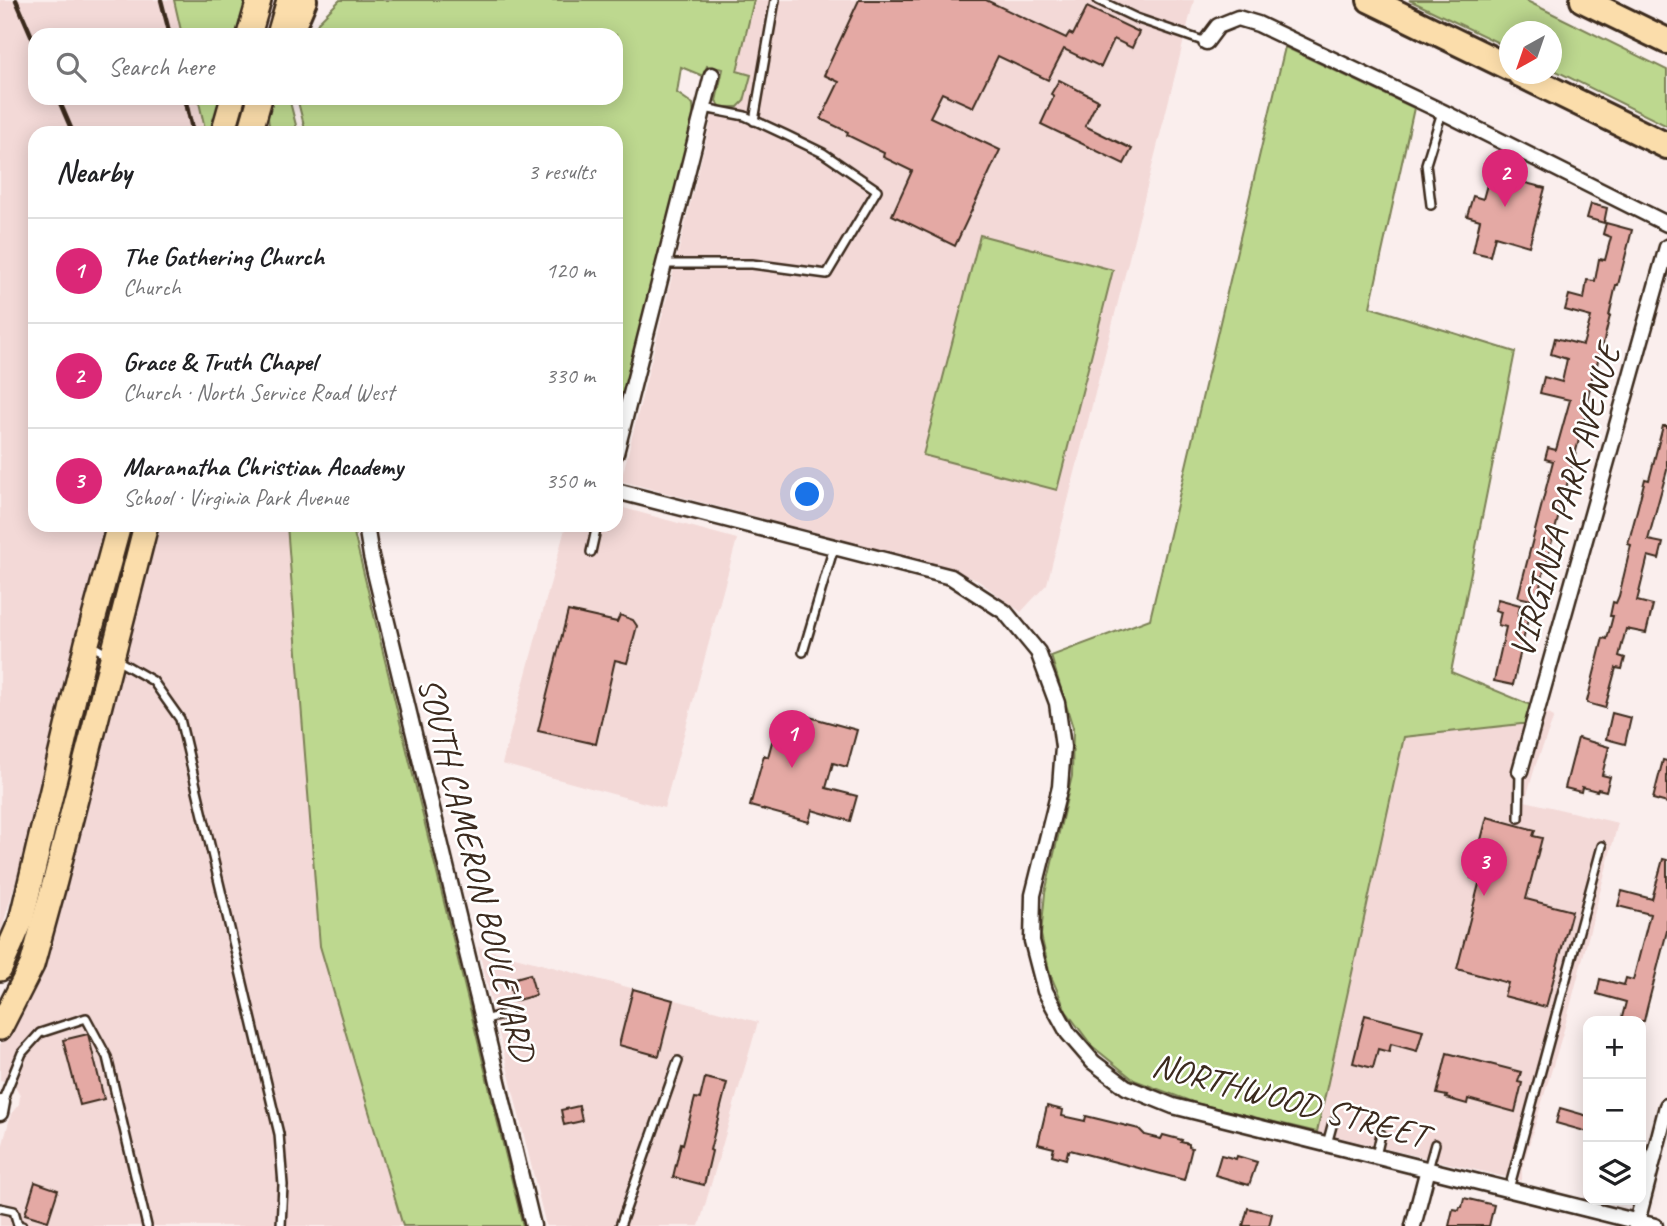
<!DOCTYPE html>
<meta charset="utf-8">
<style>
:root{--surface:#fff;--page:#f2f2f2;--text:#202124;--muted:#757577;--line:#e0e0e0;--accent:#db2777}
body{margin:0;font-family:Caveat,sans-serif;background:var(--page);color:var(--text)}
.controls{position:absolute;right:21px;bottom:21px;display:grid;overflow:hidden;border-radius:14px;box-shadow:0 4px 18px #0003}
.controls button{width:63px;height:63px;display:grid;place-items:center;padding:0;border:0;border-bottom:2px solid var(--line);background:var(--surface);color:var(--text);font:35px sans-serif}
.compass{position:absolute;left:1499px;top:21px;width:63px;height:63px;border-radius:50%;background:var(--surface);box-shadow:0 4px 18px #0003;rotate:220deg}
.you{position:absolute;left:808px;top:495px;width:24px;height:24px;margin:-18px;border:5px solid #fff;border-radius:50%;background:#1a73e8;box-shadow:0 0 0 10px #1a73e833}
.badge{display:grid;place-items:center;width:46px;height:46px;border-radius:50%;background:var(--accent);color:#fff;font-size:23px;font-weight:700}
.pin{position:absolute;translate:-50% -58px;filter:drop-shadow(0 2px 4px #0008)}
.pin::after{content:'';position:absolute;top:37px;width:24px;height:21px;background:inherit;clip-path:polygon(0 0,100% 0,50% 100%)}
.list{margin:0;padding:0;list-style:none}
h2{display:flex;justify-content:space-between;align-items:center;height:91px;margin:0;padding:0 28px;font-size:30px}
h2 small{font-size:23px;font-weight:400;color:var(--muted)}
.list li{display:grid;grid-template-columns:46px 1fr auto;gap:21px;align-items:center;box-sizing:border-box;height:105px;padding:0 28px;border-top:2px solid var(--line)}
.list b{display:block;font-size:26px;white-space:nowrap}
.list p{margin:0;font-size:23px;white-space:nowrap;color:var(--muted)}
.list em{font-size:23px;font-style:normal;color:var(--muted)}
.icon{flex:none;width:38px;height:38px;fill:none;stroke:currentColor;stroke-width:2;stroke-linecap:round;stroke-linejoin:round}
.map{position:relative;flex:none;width:1667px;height:1226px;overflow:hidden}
.search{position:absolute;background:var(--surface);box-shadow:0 4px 18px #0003;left:28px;top:28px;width:595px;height:77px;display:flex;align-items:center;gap:18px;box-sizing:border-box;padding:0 24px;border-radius:21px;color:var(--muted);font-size:26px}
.panel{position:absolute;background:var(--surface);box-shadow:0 4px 18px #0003;left:28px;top:126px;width:595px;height:406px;border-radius:21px}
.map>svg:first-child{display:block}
</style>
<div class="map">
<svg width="1667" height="1226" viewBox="0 0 1667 1226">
<rect width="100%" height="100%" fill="#faeeed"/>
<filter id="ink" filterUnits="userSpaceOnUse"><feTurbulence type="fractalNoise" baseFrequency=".0143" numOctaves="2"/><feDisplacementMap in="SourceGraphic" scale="14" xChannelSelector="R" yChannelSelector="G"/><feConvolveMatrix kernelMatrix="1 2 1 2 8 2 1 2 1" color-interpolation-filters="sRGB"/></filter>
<g filter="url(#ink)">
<g fill="#f3d9d7">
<polygon points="0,0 174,0 182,35 35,35 35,98 198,98 206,133 35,133 35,525 111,525 42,792 0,935"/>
<polygon points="741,0 1194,0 1047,584 1021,612 977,580 939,565 621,481"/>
<polygon points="616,506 737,539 664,808 502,764 566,525 616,525"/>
<polygon points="154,525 287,525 320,946 403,1226 0,1226 0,1155 11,1114 19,1104 20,1096 16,1088 11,1083 0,1080 0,1043 12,1026"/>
<polygon points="1538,708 1554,717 1536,764 1525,801 1618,823 1565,1026 1522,1168 1522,1181 1317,1132 1404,737 1521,724 1533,724"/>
<polygon points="478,947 758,1022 699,1226 546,1226"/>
</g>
<g fill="#bdd88f" stroke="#7c8156" stroke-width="2">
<polygon points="174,0 249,0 239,35 182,35"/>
<polygon points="340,0 754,0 737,71 751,75 744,101 738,107 721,107 716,101 723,69 707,66 703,76 681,67 677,93 693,104 694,122 616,429 616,133 306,133 297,98 616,98 616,35 312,35 319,21"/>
<polygon points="1409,0 1525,0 1667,70 1667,126 1552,69 1552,32 1510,32 1509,48"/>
<polygon points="1285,47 1414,108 1370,307 1515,352 1451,672 1538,708 1533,724 1521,724 1404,737 1317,1132 1195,1103 1134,1080 1092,1046 1066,1011 1050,974 1041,935 1045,893 1072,776 1073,728 1051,656 1150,619"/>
<polygon points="198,98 223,98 213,133 206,133"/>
<path d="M274 98H289L298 133H272C266 120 267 110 274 98Z"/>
<polygon points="980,235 1113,270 1057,490 923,455"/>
<polygon points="287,525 352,525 523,1226 403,1226 320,946"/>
</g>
<g fill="#e4a9a4" stroke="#3b2a1e" stroke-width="2">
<polygon points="859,0 986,0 1066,38 1069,33 1073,35 1087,7 1139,32 1132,48 1114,39 1101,67 1064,49 1048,80 998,56 973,107 942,93 930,117 1000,150 955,246 892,215 912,171 883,157 884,153 847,135 848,132 821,119 839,82 824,75"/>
<polygon points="1059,80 1098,100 1085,126 1132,149 1124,164 1041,124 1054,96 1051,94"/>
<polygon points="1493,163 1525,172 1522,182 1545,188 1529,246 1495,236 1490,256 1473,252 1480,220 1467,216 1473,196 1483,199"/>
<polygon points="1591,204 1607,208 1604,223 1587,218"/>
<polygon points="1606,223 1632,230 1618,285 1616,285 1609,316 1610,316 1603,344 1602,343 1595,374 1593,373 1587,401 1589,402 1536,601 1518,597 1553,461 1545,459 1548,448 1556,450 1570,400 1540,393 1544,377 1562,382 1567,359 1551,354 1555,338 1583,345 1591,317 1565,310 1569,295 1584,299 1587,280 1595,281 1599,259 1605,260 1611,237 1603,234"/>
<polygon points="1663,426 1667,426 1667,470 1648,540 1663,543 1659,559 1648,556 1637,601 1653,605 1646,633 1626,629 1619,656 1625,658 1622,669 1616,668 1605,708 1587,703 1587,701 1603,638 1607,639 1613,616 1610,616 1613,602 1616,603 1619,596 1631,545 1628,544 1635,518 1645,479 1649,480"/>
<polygon points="1498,599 1520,605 1518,616 1528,619 1513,685 1494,681 1506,627 1498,625 1501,612 1495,610"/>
<polygon points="568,611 617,622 620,615 633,620 637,626 627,663 615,660 596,744 538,731"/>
<polygon points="791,712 857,730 847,767 833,763 826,788 857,796 850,821 812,810 809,822 750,806 764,755 768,757 778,719 788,722"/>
<polygon points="1612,713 1631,718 1625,744 1606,739"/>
<polygon points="1578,738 1609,747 1602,775 1610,777 1606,791 1598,789 1597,791 1582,787 1581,792 1565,788"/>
<polygon points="1663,760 1667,761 1667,803 1653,799"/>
<polygon points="1487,817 1535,830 1533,836 1542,838 1526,899 1572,911 1546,1007 1504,996 1508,983 1457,969 1480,880 1471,878"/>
<polygon points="1663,859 1667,860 1667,931 1647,1008 1644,1021 1621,1021 1626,1002 1597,994 1600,979 1624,985 1626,978 1633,980 1650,914 1618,906 1622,891 1652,899"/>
<polygon points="530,974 536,995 514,1001 508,980"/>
<polygon points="633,989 673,1000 659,1056 619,1045"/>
<polygon points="1365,1015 1423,1030 1417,1051 1391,1044 1389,1052 1378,1049 1373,1068 1353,1063"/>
<polygon points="88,1034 104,1099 80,1105 63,1040"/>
<polygon points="1447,1053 1521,1072 1518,1082 1522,1083 1515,1112 1468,1099 1467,1104 1446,1098 1447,1096 1437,1094"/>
<polygon points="705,1078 727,1083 710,1150 712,1151 704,1185 673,1177 681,1143 683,1144 695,1098 700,1099"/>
<polygon points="579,1106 582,1121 564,1125 561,1110"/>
<polygon points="1047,1106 1063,1110 1062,1116 1085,1121 1086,1116 1139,1129 1145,1135 1161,1139 1163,1135 1182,1140 1181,1142 1189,1144 1189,1147 1192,1148 1184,1180 1070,1150 1069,1152 1068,1151 1066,1159 1052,1155 1054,1148 1038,1144"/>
<polygon points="1560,1108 1588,1116 1588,1132 1556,1123"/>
<polygon points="1221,1155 1236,1159 1237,1156 1257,1162 1249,1185 1215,1175"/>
<polygon points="35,1182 58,1190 48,1221 25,1214"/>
<polygon points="1464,1198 1494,1205 1489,1226 1449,1226 1453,1209 1459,1210 1460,1207 1462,1207"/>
<polygon points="1248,1208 1272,1214 1269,1226 1243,1226"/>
</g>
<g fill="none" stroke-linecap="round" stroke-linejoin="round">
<defs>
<g id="lane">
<polyline points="1098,0 1136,18 1206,42"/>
<polyline points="754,121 775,0"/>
<polyline points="1431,205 1426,164 1442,112"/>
<polyline points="665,264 752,264 827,274 877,190 823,153 786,135 745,116 704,108"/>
<polyline points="591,552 597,525"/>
<polyline points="91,645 153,681 180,719 279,1134 283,1185 281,1226"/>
<polyline points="803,652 834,547"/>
<polyline points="1519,818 1520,771"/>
<polyline points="484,1020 508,1013"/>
<polyline points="2,1102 22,1053 40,1033 86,1018 107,1057 147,1226"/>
<polyline points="1327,1144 1333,1122"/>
<polyline points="1376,1156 1381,1134"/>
<polyline points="1428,1169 1435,1144"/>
<polyline points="1509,1189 1602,846"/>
<polyline points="0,1208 14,1211 18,1225 22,1226"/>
<polyline points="620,1226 678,1061"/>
</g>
<g id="street">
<polyline points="1206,42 1218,26 1238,18 1258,24 1443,112 1667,224"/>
<polyline points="616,453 712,75"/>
<polyline points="616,491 951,577 1005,612 1038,652 1057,703 1063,747 1060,787 1033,895 1032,941 1045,991 1068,1033 1093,1062 1126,1087 1173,1106 1655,1226"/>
<polyline points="366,525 371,556 533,1226"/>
<polyline points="1520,771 1667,247"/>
<polyline points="0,1113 2,1102"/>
<polyline points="1413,1226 1428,1169"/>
<polyline points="1636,1226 1667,1106"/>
</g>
<g id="primary">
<polyline points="249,35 259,0"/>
<polyline points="279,35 289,0"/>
<polyline points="223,133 233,98"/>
<polyline points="250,133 260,98"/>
<polyline points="0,969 21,921 87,643 119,525"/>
<polyline points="0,1028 32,965 55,881 146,525"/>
</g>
<g id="highway">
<polyline points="1370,0 1510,68"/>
<polyline points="1583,0 1667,41"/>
<polyline points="289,35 304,0"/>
<polyline points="1520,74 1667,146"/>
</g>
</defs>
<use href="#lane" stroke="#3b2a1e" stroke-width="12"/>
<use href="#street" stroke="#3b2a1e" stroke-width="19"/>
<use href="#primary" stroke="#3b2a1e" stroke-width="28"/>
<use href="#highway" stroke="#3b2a1e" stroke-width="30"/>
<use href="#lane" stroke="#fff" stroke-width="7"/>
<use href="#street" stroke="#fff" stroke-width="14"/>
<use href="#primary" stroke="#fbddab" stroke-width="23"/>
<use href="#highway" stroke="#fbddab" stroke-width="24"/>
<g stroke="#3b2a1e" stroke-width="4.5">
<polyline points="16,0 35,44"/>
<polyline points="161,0 170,35"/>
<polyline points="58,98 73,133"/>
<polyline points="185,98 193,133"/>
</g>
</g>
</g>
<g text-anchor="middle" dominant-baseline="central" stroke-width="5" stroke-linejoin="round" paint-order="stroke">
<g font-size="35" fill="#3b2a1e" stroke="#fff">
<text transform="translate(1565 501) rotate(-74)">VIRGINIA PARK AVENUE</text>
<text transform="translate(477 869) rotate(76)">SOUTH CAMERON BOULEVARD</text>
<text transform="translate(1290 1100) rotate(15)">NORTHWOOD STREET</text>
</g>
</g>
</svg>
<div class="controls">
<button>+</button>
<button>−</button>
<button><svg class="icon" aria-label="layers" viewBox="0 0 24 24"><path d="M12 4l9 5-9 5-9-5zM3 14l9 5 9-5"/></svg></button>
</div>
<svg class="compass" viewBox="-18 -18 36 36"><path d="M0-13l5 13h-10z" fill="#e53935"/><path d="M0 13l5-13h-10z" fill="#757577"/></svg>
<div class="you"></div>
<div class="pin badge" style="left:792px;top:768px">1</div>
<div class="pin badge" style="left:1505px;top:207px">2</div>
<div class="pin badge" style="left:1484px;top:896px">3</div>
<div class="search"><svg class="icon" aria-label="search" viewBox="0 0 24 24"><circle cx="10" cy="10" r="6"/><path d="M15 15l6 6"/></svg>Search here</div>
<section class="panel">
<h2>Nearby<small>3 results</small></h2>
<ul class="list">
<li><span class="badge">1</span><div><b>The Gathering Church</b><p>Church</p></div><em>120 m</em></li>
<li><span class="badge">2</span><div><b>Grace &amp; Truth Chapel</b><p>Church · North Service Road West</p></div><em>330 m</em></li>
<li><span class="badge">3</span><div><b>Maranatha Christian Academy</b><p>School · Virginia Park Avenue</p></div><em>350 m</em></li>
</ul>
</section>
</div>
